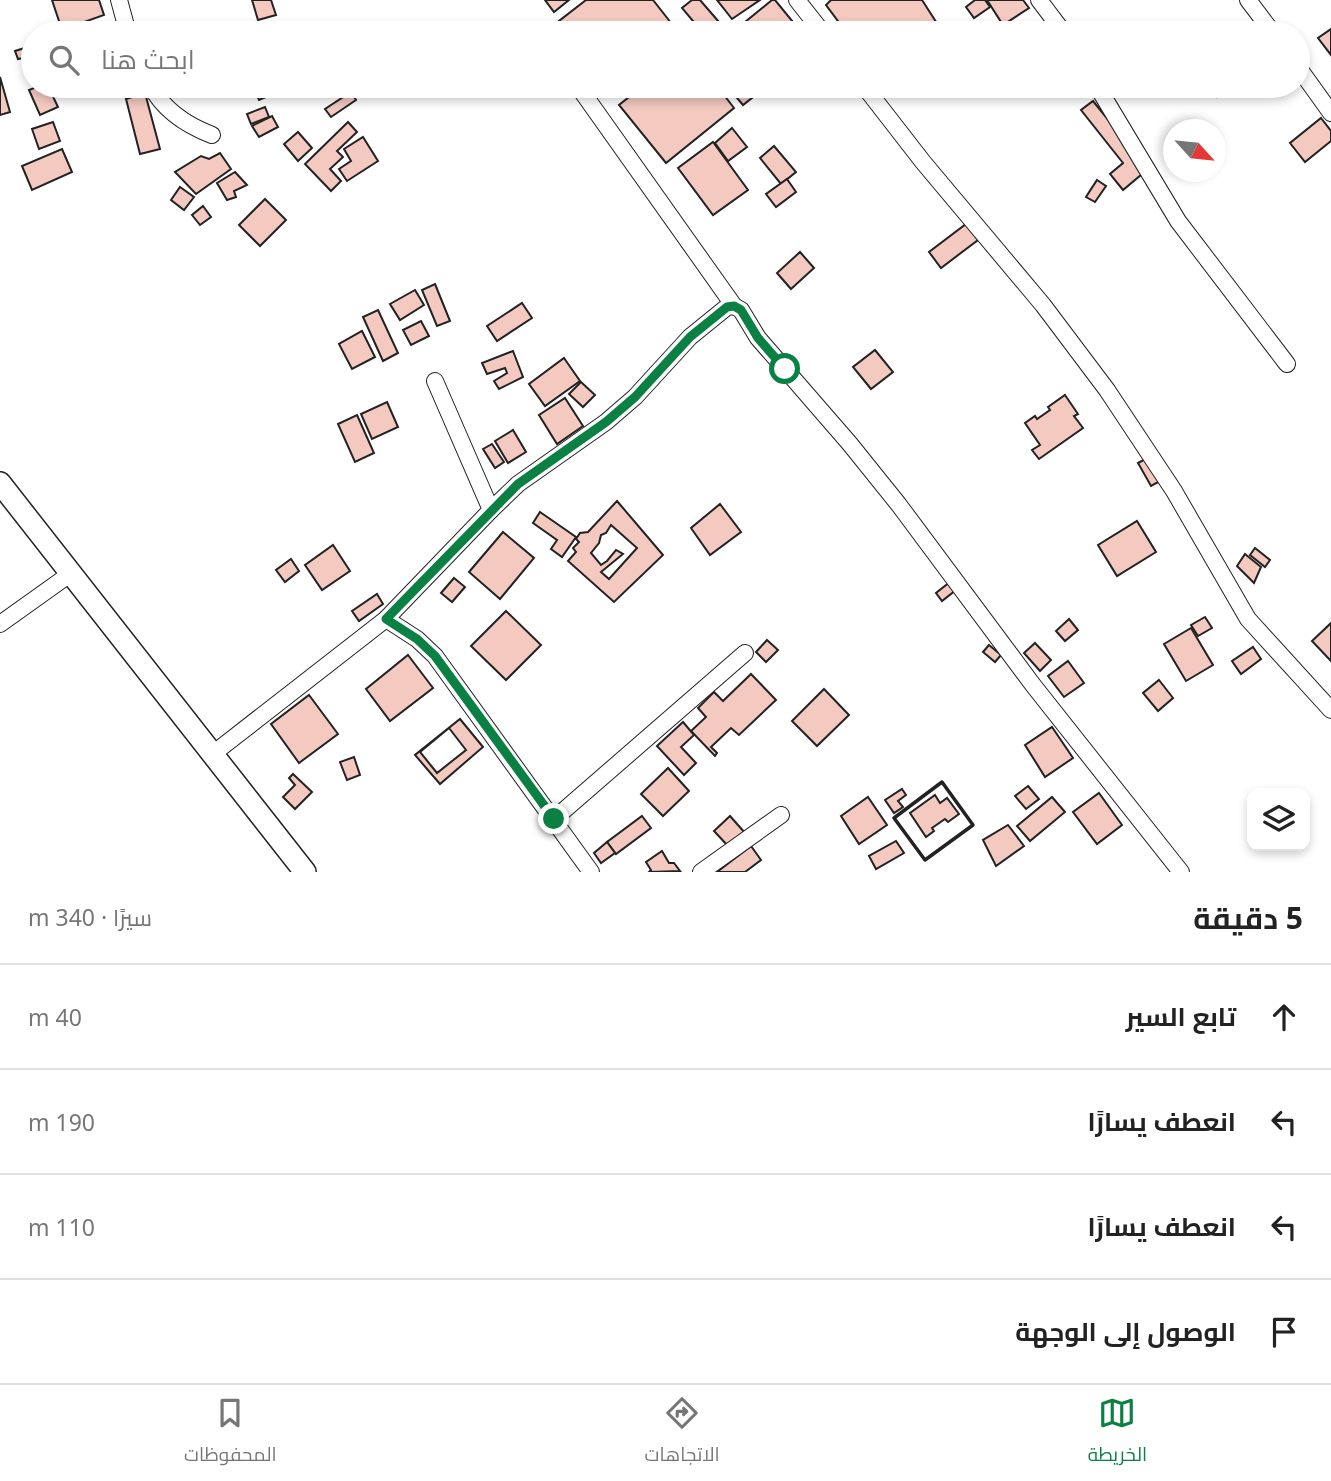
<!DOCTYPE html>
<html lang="ar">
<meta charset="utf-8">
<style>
:root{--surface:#fff;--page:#f2f2f2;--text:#222;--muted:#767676;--line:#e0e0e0;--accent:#0b8043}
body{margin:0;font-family:"Noto Sans",Cairo,sans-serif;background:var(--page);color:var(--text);direction:rtl}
.controls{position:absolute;right:21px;bottom:21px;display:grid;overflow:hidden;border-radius:14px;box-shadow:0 4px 10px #0003}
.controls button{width:63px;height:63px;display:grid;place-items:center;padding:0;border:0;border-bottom:2px solid var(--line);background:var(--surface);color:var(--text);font:35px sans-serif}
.compass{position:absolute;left:1163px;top:119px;width:63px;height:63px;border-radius:50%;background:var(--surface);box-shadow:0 4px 10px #0003;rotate:117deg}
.stop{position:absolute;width:21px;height:21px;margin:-16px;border:5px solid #0b8043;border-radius:50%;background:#fff}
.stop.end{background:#0b8043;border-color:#fff;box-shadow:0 2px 7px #0008}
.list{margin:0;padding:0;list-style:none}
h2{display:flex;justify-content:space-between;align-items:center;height:91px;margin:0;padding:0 28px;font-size:30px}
h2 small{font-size:23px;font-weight:400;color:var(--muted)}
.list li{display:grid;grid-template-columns:46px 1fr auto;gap:21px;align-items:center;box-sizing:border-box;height:105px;padding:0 28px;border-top:2px solid var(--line)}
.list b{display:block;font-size:26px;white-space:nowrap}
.list em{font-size:23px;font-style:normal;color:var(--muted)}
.icon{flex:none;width:38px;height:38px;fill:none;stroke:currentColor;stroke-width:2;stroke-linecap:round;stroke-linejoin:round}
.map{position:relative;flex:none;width:1331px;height:872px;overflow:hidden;direction:ltr}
.search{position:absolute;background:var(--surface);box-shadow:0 4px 10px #0003;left:21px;right:21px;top:21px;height:77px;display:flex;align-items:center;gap:18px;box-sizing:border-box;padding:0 24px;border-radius:38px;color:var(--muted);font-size:26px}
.sheet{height:511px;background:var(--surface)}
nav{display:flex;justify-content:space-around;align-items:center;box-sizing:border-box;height:98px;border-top:2px solid var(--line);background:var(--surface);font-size:19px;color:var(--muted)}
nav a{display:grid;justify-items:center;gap:4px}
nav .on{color:var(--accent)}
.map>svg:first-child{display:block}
</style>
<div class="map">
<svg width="1331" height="872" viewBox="0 0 1331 872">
<rect width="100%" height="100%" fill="#fff"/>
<g fill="#f3c9c0" stroke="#222" stroke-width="2" fill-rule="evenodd">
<polygon points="52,0 99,0 104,15 62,30"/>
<polygon points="252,0 271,0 276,15 258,20"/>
<polygon points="545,0 569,0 554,12"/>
<polygon points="586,0 653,0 675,28 669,33 569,33 559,21"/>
<polygon points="692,0 700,0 719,22 707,33 703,33 682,8"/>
<polygon points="717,0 760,0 732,19"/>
<polygon points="772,0 775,0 802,33 744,33 739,27"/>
<polygon points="831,0 922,0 940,28 933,33 847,33 826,5"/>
<polygon points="975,0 985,0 990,7 974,18 966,7"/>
<polygon points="987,0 1023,0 1029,8 1003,25"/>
<polygon points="1331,29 1331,55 1318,38"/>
<polygon points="31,46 33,56 18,59 15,51"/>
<polygon points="0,77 10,112 0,115"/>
<polygon points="39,86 48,86 58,107 40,115 29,90"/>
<polygon points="258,86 286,86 274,89 270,92 271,95 259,100 254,88"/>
<polygon points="643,86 717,86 734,108 666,163 619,105"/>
<polygon points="727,86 767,86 743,105"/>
<polygon points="1209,86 1233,86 1217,97"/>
<polygon points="351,92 356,100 331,117 325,109"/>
<polygon points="145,93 160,149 140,154 126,99"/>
<polygon points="1093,101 1148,169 1123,190 1110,174 1123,163 1081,110"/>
<polygon points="265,107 269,117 251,124 247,114"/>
<polygon points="272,116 278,127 259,137 252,126"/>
<polygon points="1321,118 1331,131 1331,141 1305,162 1290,143"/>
<polygon points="53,122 60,141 39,149 32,129"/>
<polygon points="348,122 357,132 337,151 343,157 330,169 341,181 331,191 305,164"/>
<polygon points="732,128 747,147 728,161 715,143"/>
<polygon points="298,132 312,148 298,161 284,144"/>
<polygon points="363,137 378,161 347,181 339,169 351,161 344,149"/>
<polygon points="713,142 748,190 713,215 678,168"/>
<polygon points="774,146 796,172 781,184 760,158"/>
<polygon points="62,149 72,172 32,190 22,166"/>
<polygon points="220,153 231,169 196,194 175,172 201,156 209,159"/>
<polygon points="235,172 247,185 234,191 236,197 227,200 217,183"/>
<polygon points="787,179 796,192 776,207 766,194"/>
<polygon points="1097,180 1106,186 1095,202 1086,197"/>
<polygon points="180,187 194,197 184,210 171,200"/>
<polygon points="265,199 286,220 260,246 239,225"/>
<polygon points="203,206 211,217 200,225 192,215"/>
<polygon points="966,224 978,240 941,268 929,252"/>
<polygon points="800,252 814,268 791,289 777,273"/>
<polygon points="435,284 450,321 437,326 422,290"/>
<polygon points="415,290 424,305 400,320 390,304"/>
<polygon points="522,303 532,318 497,341 487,326"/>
<polygon points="378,310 398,353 383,361 363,317"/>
<polygon points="421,321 429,336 411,345 403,330"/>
<polygon points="362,331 375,357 352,369 339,344"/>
<polygon points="875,350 893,372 871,389 853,367"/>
<polygon points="513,351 523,377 499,389 494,381 507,373 505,368 487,374 482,363"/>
<polygon points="564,358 580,381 545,406 529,384"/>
<polygon points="581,382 595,395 583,407 569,394"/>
<polygon points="1065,395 1078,414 1074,416 1083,428 1039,459 1032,450 1040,445 1025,423 1035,416 1037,419 1050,410 1048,407"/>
<polygon points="565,398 583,426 557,444 539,415"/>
<polygon points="387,402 398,427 372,439 361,414"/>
<polygon points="357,415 374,453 355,462 338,424"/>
<polygon points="513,430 526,452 508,463 495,441"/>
<polygon points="492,444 504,462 495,468 483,449"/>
<polygon points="1149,457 1162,480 1151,486 1138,463"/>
<path d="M617 501 663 555 614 602 568 561 576 552 573 548 579 542 576 539 580 533 588 532ZM611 525 637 548 609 579 601 572 623 554 616 550 607 561 601 565 591 553 599 543 601 535 606 533Z"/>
<polygon points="720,504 741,532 710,555 691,528"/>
<polygon points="540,512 576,537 562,557 551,549 557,540 533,523"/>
<polygon points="1137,521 1156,552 1117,576 1098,545"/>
<polygon points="503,532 534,558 500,599 469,572"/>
<polygon points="333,545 350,571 322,590 305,565"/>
<polygon points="1255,548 1270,560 1265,567 1250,555"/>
<polygon points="1245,554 1261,567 1254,583 1237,566"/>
<polygon points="291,559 299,571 285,582 276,570"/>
<polygon points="454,578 465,587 452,602 441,593"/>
<polygon points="950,582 956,590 942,601 936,593"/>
<polygon points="377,594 383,604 359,621 352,611"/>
<polygon points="506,611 541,645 506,680 471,646"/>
<polygon points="1205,617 1212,628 1198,636 1191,625"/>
<polygon points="1069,619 1078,630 1065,641 1056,631"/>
<polygon points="1331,623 1331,661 1312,641"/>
<polygon points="1191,628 1213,665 1186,681 1164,644"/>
<polygon points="767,640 778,650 766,662 756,652"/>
<polygon points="1035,643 1051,660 1040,671 1024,653"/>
<polygon points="989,645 1001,655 995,662 983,652"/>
<polygon points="1253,647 1261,659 1241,674 1232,661"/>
<polygon points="408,655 433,688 390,721 366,689"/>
<polygon points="1068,661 1084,683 1064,697 1048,676"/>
<polygon points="751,674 776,700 739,735 731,728 711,747 717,753 715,756 691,731 706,717 698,708 714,692 723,701"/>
<polygon points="1159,680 1173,698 1158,711 1143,693"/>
<polygon points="824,689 849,715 817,746 792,721"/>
<polygon points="309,695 338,734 299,763 271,724"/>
<path d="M460 719 483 747 440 784 415 755ZM449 728 466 750 437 773 420 752Z"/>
<polygon points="683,722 694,735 681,747 696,763 684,775 657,746"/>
<polygon points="1052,727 1073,758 1045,777 1025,745"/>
<polygon points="354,757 360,775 347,780 340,762"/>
<polygon points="668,768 689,791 663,816 641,794"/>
<polygon points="293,774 312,792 295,809 283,797 295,785 289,778"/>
<polygon points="1028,786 1039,799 1026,809 1015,796"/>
<polygon points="902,789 906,795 898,801 903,807 894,813 885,800"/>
<polygon points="1099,793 1122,825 1097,844 1073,812"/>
<polygon points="935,795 940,803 947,798 959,814 948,822 945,819 932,828 934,831 926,837 910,813"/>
<polygon points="868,797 887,825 859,844 841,816"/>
<polygon points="1052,797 1065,812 1030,841 1017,826"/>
<polygon points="642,816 651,828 616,854 607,842"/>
<polygon points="730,816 745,833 729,847 714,831"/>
<polygon points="1008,825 1024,846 996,866 983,840"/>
<polygon points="896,841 904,853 876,869 869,856"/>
<polygon points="607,842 615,853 601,863 594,853"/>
<polygon points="751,846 761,860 745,872 717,872"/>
<polygon points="662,851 669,863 674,863 680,871 649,872 651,870 646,862"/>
</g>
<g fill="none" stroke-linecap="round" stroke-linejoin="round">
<defs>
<g id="street">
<polyline points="119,0 128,33"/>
<polyline points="797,0 823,33"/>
<polyline points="1039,0 1064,33"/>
<polyline points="1248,0 1273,33"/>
<polyline points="535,31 537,33"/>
<polyline points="1298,67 1331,113"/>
<path d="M151 86C164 111 186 125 212 135"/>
<polyline points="578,86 734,306"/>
<polyline points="864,86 923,162 1043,305 1107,390 1174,491 1248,619 1331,710"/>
<polyline points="1097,86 1178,221 1287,364"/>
<polyline points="491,510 518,484 606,422 635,397 690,337 727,307 734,306 741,310 758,338 850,444 899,505 1033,685 1181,872"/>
<polyline points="386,619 417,639 435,656 591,872"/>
<polyline points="0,624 70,574"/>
<polyline points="214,753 386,619 491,510 435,381"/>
<polyline points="554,819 745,653"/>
<polyline points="701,872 781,815"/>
</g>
<polyline id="secondary" points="0,483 305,872"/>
</defs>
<use href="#street" stroke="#222" stroke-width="18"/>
<use href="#secondary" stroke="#222" stroke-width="24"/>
<use href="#street" stroke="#fff" stroke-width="16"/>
<use href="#secondary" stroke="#fff" stroke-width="21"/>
<polygon stroke="#222" stroke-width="3.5" points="942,782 973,825 925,860 894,818"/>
</g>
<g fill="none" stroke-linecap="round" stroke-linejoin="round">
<polyline stroke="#0b8043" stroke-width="9" points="554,819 435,656 417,639 386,619 518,484 606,422 635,397 690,337 727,307 734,306 741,310 758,338 785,369"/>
</g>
</svg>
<div class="controls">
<button><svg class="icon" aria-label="layers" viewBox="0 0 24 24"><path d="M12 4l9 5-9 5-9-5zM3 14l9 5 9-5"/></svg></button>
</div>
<svg class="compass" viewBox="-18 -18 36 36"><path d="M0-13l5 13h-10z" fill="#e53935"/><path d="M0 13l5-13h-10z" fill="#767676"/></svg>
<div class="stop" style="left:785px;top:369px"></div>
<div class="stop end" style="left:554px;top:819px"></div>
<div class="search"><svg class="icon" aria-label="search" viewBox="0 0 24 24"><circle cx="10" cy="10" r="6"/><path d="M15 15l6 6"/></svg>ابحث هنا</div>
</div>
<section class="sheet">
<h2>5 دقيقة<small>سيرًا · 340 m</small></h2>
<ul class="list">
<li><svg class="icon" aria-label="ahead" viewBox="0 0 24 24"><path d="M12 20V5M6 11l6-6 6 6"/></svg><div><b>تابع السير</b></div><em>40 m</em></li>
<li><svg class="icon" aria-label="left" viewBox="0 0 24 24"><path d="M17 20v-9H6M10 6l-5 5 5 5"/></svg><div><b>انعطف يسارًا</b></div><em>190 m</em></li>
<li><svg class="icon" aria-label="left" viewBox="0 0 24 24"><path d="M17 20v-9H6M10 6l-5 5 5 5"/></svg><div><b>انعطف يسارًا</b></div><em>110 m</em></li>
<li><svg class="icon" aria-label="arrive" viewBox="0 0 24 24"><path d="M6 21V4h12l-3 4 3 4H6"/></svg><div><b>الوصول إلى الوجهة</b></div></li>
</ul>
</section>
<nav>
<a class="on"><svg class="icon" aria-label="map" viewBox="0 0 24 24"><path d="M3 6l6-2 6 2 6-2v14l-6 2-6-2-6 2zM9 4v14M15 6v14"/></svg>الخريطة</a>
<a><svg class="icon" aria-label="directions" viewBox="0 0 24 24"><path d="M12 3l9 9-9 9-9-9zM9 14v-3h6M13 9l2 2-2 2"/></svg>الاتجاهات</a>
<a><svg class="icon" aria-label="saved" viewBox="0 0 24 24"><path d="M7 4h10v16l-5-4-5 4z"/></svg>المحفوظات</a>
</nav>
